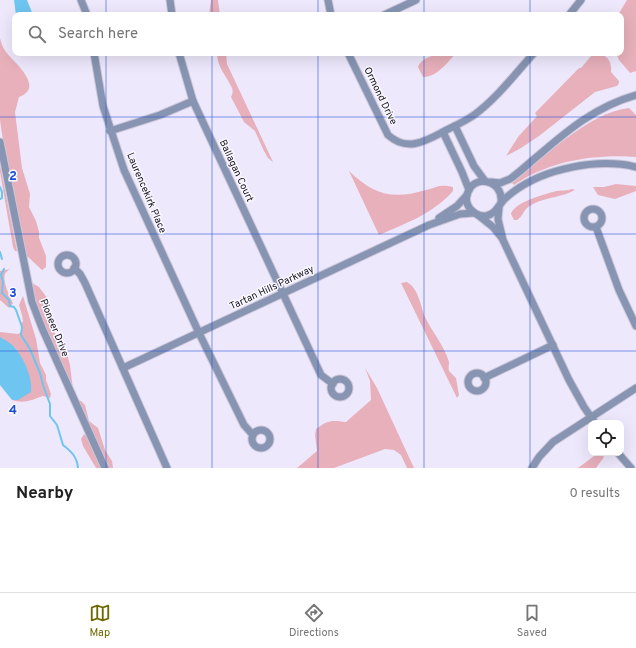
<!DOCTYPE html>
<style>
:root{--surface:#fff;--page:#f6f6f6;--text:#222;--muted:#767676;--line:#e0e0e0;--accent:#6d6800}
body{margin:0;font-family:Overpass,sans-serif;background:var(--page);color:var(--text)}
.controls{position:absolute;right:12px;bottom:12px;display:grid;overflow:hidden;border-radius:8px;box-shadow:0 4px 16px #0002}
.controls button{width:36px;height:36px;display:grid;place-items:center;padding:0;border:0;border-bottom:1px solid var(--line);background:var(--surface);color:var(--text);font:20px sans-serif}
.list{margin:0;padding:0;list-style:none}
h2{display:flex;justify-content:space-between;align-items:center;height:52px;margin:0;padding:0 16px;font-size:17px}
h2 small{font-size:13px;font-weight:400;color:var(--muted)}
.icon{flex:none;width:22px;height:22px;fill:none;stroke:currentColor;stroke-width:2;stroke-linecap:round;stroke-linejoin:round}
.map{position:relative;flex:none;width:636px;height:468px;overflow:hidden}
.search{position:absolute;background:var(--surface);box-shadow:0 4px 16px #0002;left:12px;right:12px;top:12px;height:44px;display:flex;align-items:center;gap:10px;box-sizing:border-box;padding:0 14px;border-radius:8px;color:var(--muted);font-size:15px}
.sheet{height:124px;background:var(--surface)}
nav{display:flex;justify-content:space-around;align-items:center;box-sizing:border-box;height:56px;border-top:1px solid var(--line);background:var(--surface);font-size:11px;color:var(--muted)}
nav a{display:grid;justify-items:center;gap:2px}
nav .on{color:var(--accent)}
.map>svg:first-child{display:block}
</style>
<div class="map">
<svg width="636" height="468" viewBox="0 0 636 468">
<rect width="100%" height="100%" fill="#eee8fc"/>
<g fill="#e7b0bb">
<polygon points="211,0 218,0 220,15 209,15"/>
<polygon points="627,0 636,0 636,71 630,73 619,60 616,53 621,53 621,15 618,15"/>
<path d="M0 38C1 43 3 48 6 52 12 60 37 80 27 92 25 94 22 96 19 97L15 112 22 168 30 194 29 207 36 221 39 232V238L46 256V267L42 270 27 256 5 154 0 120Z"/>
<path d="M217 53H226L227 64 273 162 268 158 264 151 255 131 244 122 231 97C233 93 233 91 232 88 226 75 217 67 217 53Z"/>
<path d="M440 53H456C448 62 436 78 423 77L418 67C421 58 432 56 440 53Z"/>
<path d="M597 53C607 55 612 61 611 72L619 81V83L617 86 595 92 539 136 521 148 506 156 518 137 537 116 535 113 579 68H581L592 55Z"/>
<path d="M629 108 636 115V157C594 154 549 161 514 185L512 183C542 159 589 112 629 108Z"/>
<polygon points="0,165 17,251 15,251 13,247 0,172"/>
<path d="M349 171C374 195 392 200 426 190 438 187 440 184 453 187V191C434 213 405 224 379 235Z"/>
<polygon points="616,184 636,186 636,191 615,199 598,195 593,187 604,187"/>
<path d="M572 189 575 190C563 197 548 197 535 203 533 204 529 206 527 208 522 213 523 216 517 220H514L511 214C514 202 545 194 557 191 562 190 567 191 572 189Z"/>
<path d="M10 269C9 269 5 273 5 274 2 280 10 298 13 303L9 308 0 300V271Z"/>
<path d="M407 282C419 289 420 305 425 317 432 332 444 345 449 362 449 365 448 368 449 371L456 378 459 395 457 398 401 283Z"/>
<path d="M32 283 39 287 48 299 51 318 55 326 54 332 58 338 60 346 67 354 70 365 73 390C59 358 36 318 32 283Z"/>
<path d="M23 296 36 339 40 363 46 375V380L51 394 50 398 43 396C32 400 24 404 12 400H18L22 360 16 349 0 337V332L18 334 21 332 22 329 21 324 23 321 22 315 19 305Z"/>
<path d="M365 368 377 388 414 468H407L401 455 394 450 385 449 334 468H297L317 451 315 435 316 429C328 420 331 420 346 422L371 400 370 381Z"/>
<polygon points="77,400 81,401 85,405 89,421 98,428 105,450 112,461 113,468 108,468"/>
<polygon points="84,434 86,436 101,468 96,468 83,446 81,439"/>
<polygon points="598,453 601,453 604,457 596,468 578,468"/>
</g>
<g fill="#6ec5ef">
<polygon points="14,0 27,0 33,15 16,15"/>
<path d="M0 337C5 340 11 343 15 348 24 358 33 379 31 392L18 400H12L0 385Z"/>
</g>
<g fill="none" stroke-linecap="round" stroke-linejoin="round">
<g stroke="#6ec5ef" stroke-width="2">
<polyline points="0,187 2,192 2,198 0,199"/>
<polyline points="0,252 2,259"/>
<path d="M4 269 1 275 3 282 2 293 9 300 10 306 14 307 16 310 22 327 21 335 30 349 40 373 43 385 50 404V416L57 425 63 445C72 452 77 457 78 468"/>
</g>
<defs>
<g id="minor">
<polyline points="81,0 87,15"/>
<polyline points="170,0 172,15"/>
<polyline points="328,0 331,15"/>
<polyline points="384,15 416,0"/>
<polyline points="569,15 581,0"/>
<polyline points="94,53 103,106 124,170 199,333 244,425 253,435"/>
<polyline points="179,53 193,101 321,375 333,384"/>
<path d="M348 53 388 135C406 151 422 143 441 133 452 127 464 122 474 115 497 98 515 74 534 53"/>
<polyline points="455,126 474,166 485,181"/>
<polyline points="110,131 160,115 193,101"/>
<polyline points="443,132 462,172 469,190"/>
<polyline points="0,142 32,302 42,328 105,468"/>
<path d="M491 182 500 183 510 179C520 172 529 163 539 155 569 129 597 106 636 95"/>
<path d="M501 203C504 179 472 173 467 195 464 206 475 217 486 216 495 214 497 208 502 202 505 198 509 195 513 192 545 168 598 158 636 167"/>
<polyline points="499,208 498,219 503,240 569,380 584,407 595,423"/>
<circle cx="593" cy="218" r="9"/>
<polyline points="478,215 493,227 502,238"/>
<polyline points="439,218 457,206 467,195"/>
<polyline points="596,227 619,290 636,326"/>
<circle cx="67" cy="264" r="9"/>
<polyline points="74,268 80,274 85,283 167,468"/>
<polyline points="123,368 429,225 460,214 474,213"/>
<circle cx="477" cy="382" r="9"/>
<polyline points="484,378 553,345"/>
<circle cx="340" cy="388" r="9"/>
<circle cx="261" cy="439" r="9"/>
<polyline points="618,453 631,468"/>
<polyline points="532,468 539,457 553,442 636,388"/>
</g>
</defs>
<use href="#minor" stroke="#ccc6d9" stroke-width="9"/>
<use href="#minor" stroke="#8795b2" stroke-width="7"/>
</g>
<path fill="none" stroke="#1d4ed8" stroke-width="1" stroke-opacity="0.55" d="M106 0V15M212 0V15M318 0V15M424 0V15M530 0V15M106 53V468M212 53V468M318 53V468M424 53V468M530 53V468M0 117H636M0 234H636M0 351H636"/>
<g text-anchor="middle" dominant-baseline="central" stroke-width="3" stroke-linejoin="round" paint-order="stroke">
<g font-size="10" fill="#181420" stroke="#f9f8fe">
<text transform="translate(380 96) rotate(64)">Ormond Drive</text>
<text transform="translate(236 171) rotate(65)">Ballagan Court</text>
<text transform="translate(146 193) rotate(67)">Laurencekirk Place</text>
<text transform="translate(272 288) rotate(-25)">Tartan Hills Parkway</text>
<text transform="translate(54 328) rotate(68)">Pioneer Drive</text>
</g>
</g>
<g font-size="13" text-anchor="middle" font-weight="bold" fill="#1d4ed8" stroke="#f9f8fe" stroke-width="3" stroke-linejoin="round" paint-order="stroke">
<text x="13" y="180">2</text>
<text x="13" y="297">3</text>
<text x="13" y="414">4</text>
</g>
</svg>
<div class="controls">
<button><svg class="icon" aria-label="locate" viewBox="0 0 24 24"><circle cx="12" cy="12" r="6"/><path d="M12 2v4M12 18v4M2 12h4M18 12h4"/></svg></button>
</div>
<div class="search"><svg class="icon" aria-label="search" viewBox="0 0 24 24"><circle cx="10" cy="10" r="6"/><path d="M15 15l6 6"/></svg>Search here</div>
</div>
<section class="sheet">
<h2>Nearby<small>0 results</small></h2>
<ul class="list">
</ul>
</section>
<nav>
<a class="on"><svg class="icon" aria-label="map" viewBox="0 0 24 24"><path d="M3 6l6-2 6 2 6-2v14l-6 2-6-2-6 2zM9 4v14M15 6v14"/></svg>Map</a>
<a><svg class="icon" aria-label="directions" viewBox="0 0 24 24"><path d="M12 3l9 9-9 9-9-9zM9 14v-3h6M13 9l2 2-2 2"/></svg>Directions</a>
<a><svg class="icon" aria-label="saved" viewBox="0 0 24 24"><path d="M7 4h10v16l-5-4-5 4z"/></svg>Saved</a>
</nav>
